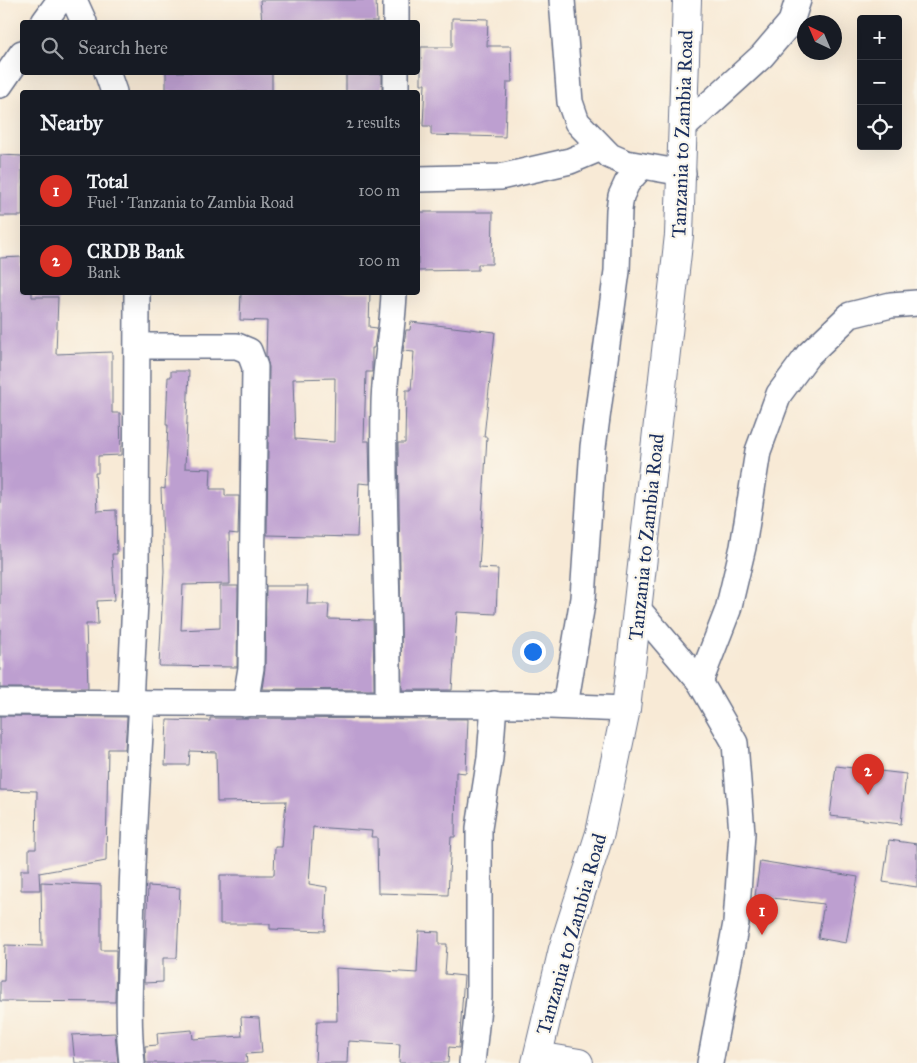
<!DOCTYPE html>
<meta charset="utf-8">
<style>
:root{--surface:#171b24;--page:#242831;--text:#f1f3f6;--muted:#9ea1a6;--line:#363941;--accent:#d93025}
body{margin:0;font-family:"IM FELL Great Primer",serif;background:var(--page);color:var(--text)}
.controls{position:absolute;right:15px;top:15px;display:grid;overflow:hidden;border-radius:5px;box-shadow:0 5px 20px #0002}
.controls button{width:45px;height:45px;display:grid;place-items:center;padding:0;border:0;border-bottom:1px solid var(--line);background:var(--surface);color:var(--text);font:25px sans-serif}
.compass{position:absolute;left:797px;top:15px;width:45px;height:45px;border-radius:50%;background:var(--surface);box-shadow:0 5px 20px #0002;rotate:316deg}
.you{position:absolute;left:532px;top:651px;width:18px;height:18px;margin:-12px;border:4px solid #fff;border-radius:50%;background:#1a73e8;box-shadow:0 0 0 8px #1a73e833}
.badge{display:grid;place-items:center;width:32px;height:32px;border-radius:50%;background:var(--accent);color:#fff;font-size:16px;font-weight:700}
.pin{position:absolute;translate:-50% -41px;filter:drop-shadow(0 1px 2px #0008)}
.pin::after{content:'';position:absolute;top:26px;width:18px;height:15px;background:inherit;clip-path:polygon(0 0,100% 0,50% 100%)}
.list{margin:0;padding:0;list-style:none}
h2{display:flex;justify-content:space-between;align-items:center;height:65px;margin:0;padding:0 20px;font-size:21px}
h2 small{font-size:16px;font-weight:400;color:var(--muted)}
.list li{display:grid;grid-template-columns:32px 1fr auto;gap:15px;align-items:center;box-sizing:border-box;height:70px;padding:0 20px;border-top:1px solid var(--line)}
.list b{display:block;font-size:19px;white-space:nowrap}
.list p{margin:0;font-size:16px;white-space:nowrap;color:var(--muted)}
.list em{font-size:16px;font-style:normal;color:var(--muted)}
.icon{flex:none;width:28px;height:28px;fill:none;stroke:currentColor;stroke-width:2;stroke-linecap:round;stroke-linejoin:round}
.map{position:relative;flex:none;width:917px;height:1063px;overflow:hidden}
.search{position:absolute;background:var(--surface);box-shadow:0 5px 20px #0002;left:20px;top:20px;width:400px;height:55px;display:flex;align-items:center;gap:12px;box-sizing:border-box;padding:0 18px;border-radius:5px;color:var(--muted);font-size:19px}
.panel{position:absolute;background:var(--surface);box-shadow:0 5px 20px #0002;left:20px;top:90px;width:400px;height:205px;border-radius:5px}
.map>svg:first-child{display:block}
</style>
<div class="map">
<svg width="917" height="1063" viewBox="0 0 917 1063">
<rect width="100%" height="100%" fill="#fbf7ec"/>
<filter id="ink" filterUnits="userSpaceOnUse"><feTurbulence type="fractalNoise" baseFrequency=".02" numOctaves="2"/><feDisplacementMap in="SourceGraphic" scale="10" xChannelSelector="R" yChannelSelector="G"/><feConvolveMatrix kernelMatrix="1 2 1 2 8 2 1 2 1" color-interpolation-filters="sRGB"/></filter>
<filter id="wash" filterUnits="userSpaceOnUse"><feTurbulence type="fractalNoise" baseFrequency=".0096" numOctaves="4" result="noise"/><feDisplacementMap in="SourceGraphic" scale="20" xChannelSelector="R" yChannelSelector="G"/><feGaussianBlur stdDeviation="1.12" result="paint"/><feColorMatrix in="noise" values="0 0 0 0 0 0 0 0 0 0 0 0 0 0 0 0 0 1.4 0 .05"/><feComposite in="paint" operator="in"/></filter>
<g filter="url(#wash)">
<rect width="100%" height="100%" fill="#f8ead6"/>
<g id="blocks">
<g fill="#bd9fd0" fill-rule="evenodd">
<polygon points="260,0 376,0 377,22 262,22"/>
<polygon points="452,18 488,19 487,46 511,46 512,82 507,82 505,137 431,135 431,126 423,126 425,84 421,84 421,47 452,47"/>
<rect x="166" y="72" width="106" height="20"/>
<rect x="346" y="74" width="36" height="18"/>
<polygon points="0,155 22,156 22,216 0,216"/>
<polygon points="418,212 493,212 492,264 478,264 478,270 418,271"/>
<polygon points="22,257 22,292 32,292 32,297 58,297 56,354 112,352 112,413 120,413 121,455 98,456 98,473 95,473 97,511 116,510 117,554 112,554 115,600 97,601 98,624 86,624 88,688 0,688 0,258"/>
<path d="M241 292H370L369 327 377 328 374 348H372V372H366L364 441H369L370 484 359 483 357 537 267 535 269 367 266 356 267 321 240 320ZM335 378 334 442 295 439 293 379Z"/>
<polygon points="411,322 495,332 484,437 487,437 479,568 498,569 496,614 457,612 452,690 402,690 398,443 405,443 406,390 411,390 414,352 403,351 406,330 410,330"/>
<polygon points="171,371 189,371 185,468 211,469 210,489 225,489 225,496 239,496 238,534 229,533 230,584 183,585 181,630 220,628 220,586 238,586 237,667 159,666 164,571 161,488 165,489 168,425 166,425 168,377 171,377"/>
<polygon points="266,586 308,586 307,604 329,604 328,619 373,620 374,690 262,689 265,668"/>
<polygon points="0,716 127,717 125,749 108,749 106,861 39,873 40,890 21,890 21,870 29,870 29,849 36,849 37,791 0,790"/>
<polygon points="210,718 468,719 466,773 456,772 455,837 451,837 448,895 378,893 377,837 371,837 372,831 313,827 309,884 327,887 325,931 270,929 270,924 220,924 220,875 274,875 275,847 282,847 286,801 217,802 216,752 190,751 189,765 165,765 167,720 210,721"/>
<polygon points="836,766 906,774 901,824 830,816"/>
<polygon points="889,840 917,844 917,887 883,882"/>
<polygon points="760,861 858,877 846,943 818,938 824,904 755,896"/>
<polygon points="41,882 101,885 101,950 116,950 115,1002 0,1001 0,981 4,981 5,945 42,946"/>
<polygon points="148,886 180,888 177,958 163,958 163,982 144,983"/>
<polygon points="419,931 439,932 439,944 447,944 445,974 464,976 459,1048 449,1047 448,1063 399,1063 400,1044 348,1041 347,1063 315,1063 317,1021 337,1021 336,968 417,973"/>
<polygon points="241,1017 259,1018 262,1053 246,1054 247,1063 146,1063 145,1046 158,1045 157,1033 192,1030 193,1039 242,1036"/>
<polygon points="115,1033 118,1063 75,1063 72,1035"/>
</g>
</g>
</g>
<g filter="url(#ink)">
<use href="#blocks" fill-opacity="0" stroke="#687088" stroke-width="1"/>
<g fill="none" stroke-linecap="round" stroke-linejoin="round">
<defs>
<g id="minor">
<polyline points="74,0 84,22"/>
<polyline points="562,0 570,102 577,122 610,156 626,163 683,173"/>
<polyline points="44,22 60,0"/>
<polyline points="396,22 396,0"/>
<polyline points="107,72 114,92"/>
<polyline points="0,85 22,53"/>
<polyline points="396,92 396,72"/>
<polyline points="684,127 762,56 791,22 798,0"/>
<polyline points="418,179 500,177 570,161 601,148"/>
<polyline points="138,346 237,346 249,351 255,367 251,668 245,704"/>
<polyline points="638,609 700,682 735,743 742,833 736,923 710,1063"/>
<polyline points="700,682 728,610 743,547 758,451 779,394 808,355 850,315 891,305 917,303"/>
<polyline points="0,702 524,705 626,709"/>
<polyline points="130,703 136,581 137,292"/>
<path d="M388 704C389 604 382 503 384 403 385 366 393 329 394 292"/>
<polyline points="565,706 583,598 593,447 617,271 619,210 621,196 627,183 642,166"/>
<path d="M132 1063C127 1020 130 977 131 934 132 857 137 780 142 703"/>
<polyline points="472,1063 479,998 479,828 490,758 494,704"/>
</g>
<polyline id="major" points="538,1056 579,1063"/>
<polyline id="highway" points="536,1063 563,949 600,833 626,709 679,235 687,0"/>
</defs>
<use href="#minor" stroke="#687088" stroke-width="28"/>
<use href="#major" stroke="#687088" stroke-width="30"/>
<use href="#highway" stroke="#687088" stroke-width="30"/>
<use href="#minor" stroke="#fff" stroke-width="25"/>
<use href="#major" stroke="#fff" stroke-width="28"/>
<use href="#highway" stroke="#fff" stroke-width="28"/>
</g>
</g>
<g text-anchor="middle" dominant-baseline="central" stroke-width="4.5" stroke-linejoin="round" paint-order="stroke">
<g font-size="20" fill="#1b2f5e" stroke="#fbf7ec">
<text transform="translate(682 134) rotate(-88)">Tanzania to Zambia Road</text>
<text transform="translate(646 537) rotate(-84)">Tanzania to Zambia Road</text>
<text transform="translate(571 934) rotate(-74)">Tanzania to Zambia Road</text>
</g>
</g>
</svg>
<div class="controls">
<button>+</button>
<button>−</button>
<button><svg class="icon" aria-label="locate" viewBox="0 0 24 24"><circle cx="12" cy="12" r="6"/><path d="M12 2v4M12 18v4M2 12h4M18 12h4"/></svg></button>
</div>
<svg class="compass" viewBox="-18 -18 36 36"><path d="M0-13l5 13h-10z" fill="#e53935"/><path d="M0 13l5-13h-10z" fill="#9ea1a6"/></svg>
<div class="you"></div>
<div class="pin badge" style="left:762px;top:935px">1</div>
<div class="pin badge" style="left:868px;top:795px">2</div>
<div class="search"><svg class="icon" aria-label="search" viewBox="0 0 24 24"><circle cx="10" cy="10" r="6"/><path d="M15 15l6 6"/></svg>Search here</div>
<section class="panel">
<h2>Nearby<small>2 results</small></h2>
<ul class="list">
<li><span class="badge">1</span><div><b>Total</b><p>Fuel · Tanzania to Zambia Road</p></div><em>100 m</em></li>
<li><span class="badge">2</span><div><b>CRDB Bank</b><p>Bank</p></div><em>100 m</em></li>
</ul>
</section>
</div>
